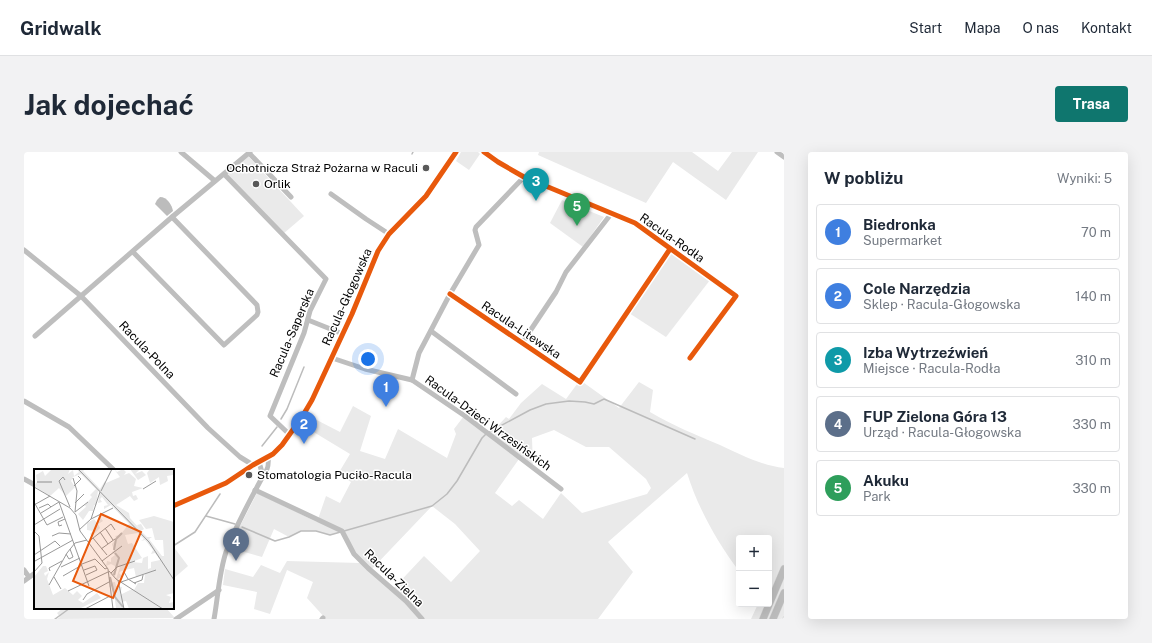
<!DOCTYPE html>
<html lang="pl">
<meta charset="utf-8">
<style>
:root{--surface:#fff;--page:#f2f2f3;--text:#1f2937;--muted:#747a83;--line:#e0e1e3;--accent:#0f766e}
body{margin:0;font-family:"Public Sans",sans-serif;background:var(--page);color:var(--text)}
.controls{position:absolute;right:12px;bottom:12px;display:grid;overflow:hidden;border-radius:4px;box-shadow:0 4px 16px #0002}
.controls button{width:36px;height:36px;display:grid;place-items:center;padding:0;border:0;border-bottom:1px solid var(--line);background:var(--surface);color:var(--text);font:20px sans-serif}
.you{position:absolute;left:344px;top:207px;width:14px;height:14px;margin:-10px;border:3px solid #fff;border-radius:50%;background:#1a73e8;box-shadow:0 0 0 6px #1a73e833}
.badge{display:grid;place-items:center;width:26px;height:26px;border-radius:50%;background:var(--accent);color:#fff;font-size:13px;font-weight:700}
.pin{position:absolute;translate:-50% -33px;filter:drop-shadow(0 1px 2px #0008)}
.pin::after{content:'';position:absolute;top:21px;width:14px;height:12px;background:inherit;clip-path:polygon(0 0,100% 0,50% 100%)}
.list{margin:0;padding:0;list-style:none}
h2{display:flex;justify-content:space-between;align-items:center;height:52px;margin:0;padding:0 16px;font-size:17px}
h2 small{font-size:13px;font-weight:400;color:var(--muted)}
.list li{display:grid;grid-template-columns:26px 1fr auto;gap:12px;align-items:center;box-sizing:border-box;height:56px;margin:0 8px 8px;padding:0 8px;border:1px solid var(--line);border-radius:4px}
.list b{display:block;font-size:15px;white-space:nowrap}
.list p{margin:0;font-size:13px;white-space:nowrap;color:var(--muted)}
.list em{font-size:13px;font-style:normal;color:var(--muted)}
.map{position:relative;flex:none;width:760px;height:467px;overflow:hidden;border-radius:4px}
header{display:flex;align-items:center;gap:24px;box-sizing:border-box;height:56px;padding:0 20px;background:var(--surface);border-bottom:1px solid var(--line)}
header strong{font-size:19px}
nav{display:flex;gap:22px;margin-inline-start:auto;font-size:14px}
.intro{display:flex;align-items:center;justify-content:space-between;box-sizing:border-box;height:96px;padding:0 24px}
h1{margin:0;font-size:28px}
.button{padding:10px 18px;border-radius:4px;background:var(--accent);color:#fff;font-size:14px;font-weight:700}
main{display:flex;gap:24px;padding:0 24px}
aside{flex:1;background:var(--surface);border-radius:4px;box-shadow:0 4px 16px #0002}
.map>svg:first-child{display:block}
</style>
<header>
<strong>Gridwalk</strong>
<nav><a>Start</a><a>Mapa</a><a>O nas</a><a>Kontakt</a></nav>
</header>
<div class="intro"><h1>Jak dojechać</h1><a class="button">Trasa</a></div>
<main>
<div class="map">
<svg width="760" height="467" viewBox="0 0 760 467">
<rect width="100%" height="100%" fill="#fff"/>
<g fill="#eaeaea" fill-rule="evenodd">
<polygon points="437,0 454,0 456,2 445,18 432,9"/>
<polygon points="515,0 668,0 694,19 708,0 734,0 702,48 649,10 622,51 514,3"/>
<polygon points="224,4 280,64 259,82 208,28 204,22 206,19"/>
<polygon points="538,48 580,65 559,95 526,71"/>
<polygon points="647,100 686,128 642,185 605,161"/>
<path d="M556 228 595 256 615 230 629 238 626 260C648 273 672 283 696 293 716 302 738 314 760 316V467H727L734 452H745V386H715V419C693 390 674 356 663 321L584 390 609 420 574 467H302L283 446 289 430 263 418 246 462 230 457 233 440 199 433 201 417 229 425 237 413 256 421 263 409 336 411 318 380 306 383 292 379H277L265 385 250 377 238 405 206 396 212 382 233 341 293 370 302 344 316 351 327 330 314 322 326 302 278 273 285 264 316 280 329 254 347 264 336 299 361 307 374 277 423 306 432 282 430 277 440 264 463 282 470 278 482 265 485 267 497 251 518 232 542 247ZM530 278 562 295H585L622 327 627 336 623 342 558 361 537 341 519 367 495 348 488 354 471 341 495 307 509 315 508 286ZM408 354 431 372 456 399 427 430 400 404 368 438 346 419Z"/>
<polygon points="149,394 164,414 149,427"/>
<polygon points="39,456 142,456 151,466 33,467 36,465 33,461"/>
</g>
<path fill="#bcbcbc" d="M136 45C143 45 148 53 149 59L143 64 131 52 133 48Z"/>
<g fill="none" stroke-linecap="round" stroke-linejoin="round">
<g stroke="#bcbcbc" stroke-width="1.5">
<polyline points="388,2 389,0"/>
<polyline points="257,267 263,257 280,215"/>
<polyline points="465,280 506,258 522,252 545,249 561,250 570,252 580,247 671,287"/>
<polyline points="238,294 253,275"/>
<polyline points="182,364 211,372"/>
<polyline points="218,375 251,389 265,385 277,379 292,379 306,383 408,354 423,342 433,329 458,286 462,282"/>
<polyline points="149,394 171,380 196,342"/>
<polyline points="31,467 46,456"/>
<polyline points="759,467 760,465"/>
</g>
<defs>
<g id="highway">
<polyline points="739,467 760,417"/>
<polyline points="749,467 760,441"/>
</g>
</defs>
<use href="#highway" stroke="#dbdbdb" stroke-width="8"/>
<g stroke="#bebebe" stroke-width="5">
<polyline points="157,0 191,29"/>
<polyline points="460,0 474,10 500,25 611,71 712,144 666,206"/>
<polyline points="753,0 760,5"/>
<polyline points="225,1 267,45"/>
<polyline points="200,22 302,127 286,159 280,181 246,264 266,283"/>
<polyline points="307,42 342,67 365,82"/>
<polyline points="0,98 57,144 184,276 216,305 229,313"/>
<polyline points="109,100 200,193 233,163 234,160 233,153 148,65"/>
<polyline points="426,142 556,230 646,97"/>
<polyline points="284,168 319,182"/>
<polyline points="407,179 492,242"/>
<polyline points="11,184 148,65 226,0"/>
<polyline points="498,191 532,140 542,120 587,62"/>
<polyline points="308,206 341,217 388,228 441,264 537,337"/>
<polyline points="388,228 395,201 426,142 455,93 451,78 452,75 500,25"/>
<polyline points="0,249 45,275 90,318"/>
<polyline points="235,310 239,324"/>
<polyline points="0,327 11,333"/>
<polyline points="231,338 318,379 330,402 344,416 382,449 398,467"/>
<polyline points="149,354 202,331 229,313 249,302 258,293 278,265 288,248 328,162 354,99 365,82 402,44 432,0"/>
<polyline points="0,418 5,425"/>
<polyline points="0,429 11,421"/>
<polyline points="152,467 195,438"/>
<path d="M190 467C194 445 195 421 202 400 212 373 226 348 239 324 244 318 245 313 244 305"/>
<polyline points="298,467 299,466"/>
</g>
<use href="#highway" stroke="#bdbdbd" stroke-width="7"/>
<defs>
<g id="cycleway">
<polyline points="460,0 474,10 500,25 611,71 712,144 666,206"/>
<polyline points="426,142 556,230 646,97"/>
<polyline points="149,354 202,331 229,313 249,302 258,293 278,265 288,248 328,162 354,99 365,82 402,44 432,0"/>
</g>
</defs>
<use href="#cycleway" stroke="#fff" stroke-width="8"/>
<use href="#cycleway" stroke="#e8590c" stroke-width="5"/>
</g>
<g fill="#595959" stroke="#fff" stroke-width="1.5">
<circle cx="402" cy="16" r="4"/>
<circle cx="232" cy="32" r="4"/>
<circle cx="225" cy="323" r="4"/>
</g>
<g text-anchor="middle" dominant-baseline="central" stroke-width="3" stroke-linejoin="round" paint-order="stroke">
<g font-size="12" fill="#000" stroke="#fff" text-anchor="start">
<text x="394" y="16" text-anchor="end">Ochotnicza Straż Pożarna w Raculi</text>
<text x="240" y="32">Orlik</text>
<text x="233" y="323">Stomatologia Puciło-Racula</text>
</g>
<g font-size="12" fill="#000" stroke="#fff">
<text transform="translate(648 86) rotate(35)">Racula-Rodła</text>
<text transform="translate(323 145) rotate(-66)">Racula-Głogowska</text>
<text transform="translate(497 178) rotate(34)">Racula-Litewska</text>
<text transform="translate(268 181) rotate(-67)">Racula-Saperska</text>
<text transform="translate(123 198) rotate(46)">Racula-Polna</text>
<text transform="translate(464 271) rotate(36)">Racula-Dzieci Wrzesińskich</text>
<text transform="translate(370 426) rotate(44)">Racula-Zielna</text>
</g>
</g>
<g transform="translate(10 317)">
<rect width="140" height="140" fill="#fff"/>
<path d="M14 0H36L34 5 39 1 40 7 45 3 43 0H51L49 2 66 20 71 12 72 14 86 8 80 0 83 3 89 0 92 3 90 6 95 4 102 10 100 17 109 19 98 23 99 27 102 26 104 30 100 32 96 27 82 36 95 44 96 49 105 59 103 56 107 55 110 60 107 62 113 68H118L115 70 128 87H130L129 71H121L118 59 112 60 105 51 120 47 140 53V124L132 126 137 128 135 134 140 133V140H130L100 121 104 114H110L111 105 102 108 100 99 87 102 85 104 88 107 84 110H82L86 98H83L81 108 77 104 81 100V97L77 95 72 97 73 92 77 93V89L81 86 78 83 80 82 78 75 83 69 81 67 86 66 95 55 77 36 70 40V37L74 36 68 28 66 30 68 33 64 34 66 24 64 22 62 37 60 36 59 42H55L49 51 44 45 52 38 51 36 58 28 56 26 62 20 47 5 39 8 37 12 41 18 32 27 25 19 16 27 0 17 3 13 2 6 9 2 11 7 17 1ZM104 64 110 70 107 72 111 71 119 81 117 85 121 84 126 91 117 93V99L114 100V87L109 89 108 94 98 93 108 89 98 74 94 75 91 66ZM96 0H106L101 5 108 2 112 6 104 11ZM116 0H140V8L139 6 133 7 134 12 126 16 125 8 116 14 113 4ZM65 47 69 52 64 55 66 59 58 67 56 65 59 62 53 61V54L60 50 63 54 66 52ZM9 97H12L14 102 10 104 11 107 15 103 13 110 19 126 31 119 39 126 43 122 48 127 44 131 49 134 63 124 67 129 45 140H0V108ZM81 113 82 117 88 118 86 126 98 120 129 140H95L92 132 88 133 90 140 82 139 79 117 75 118 76 114Z" fill="#eaeaea" fill-rule="evenodd"/>
<path fill="none" stroke="#bcbcbc" stroke-width="2" d="M3 13H18M80 81 82 70 88 64M80 106 85 89 81 84M76 108 81 128 89 138"/>
<path fill="none" stroke="#999" stroke-width="1" d="M44 0 115 73 140 111M39 9 43 22 41 43M31 11 29 8 25 12 36 38M40 17 47 10 44 7M0 18 36 39 42 46 46 62 74 100 79 140M109 20 122 12M67 22 78 0M0 33 13 56 29 48M25 33 55 117M41 34 50 25M0 36 16 27M5 39 14 35 17 38M41 43 54 33M7 44 25 33M57 50 79 39M0 56 26 40M28 56 25 57 24 53 31 50M71 59 79 71M45 61 57 50 66 23M0 62 5 67 8 94 0 103M66 63 74 75M18 67 25 64 37 65M59 69 73 86M54 73 77 55 81 61M41 74 53 71M67 80 81 70M32 85 35 90 39 88 36 80M0 86 21 72 26 77M1 92 39 71M68 92 88 77M48 95 61 90 71 100 73 99M27 98 46 89M50 101 61 97 63 101 52 106M16 102 15 99 28 92M75 102 82 110 129 140M90 103 94 110 102 115M77 104 83 98 101 92M29 107 48 96M20 108 27 120M84 111 90 140M87 113 122 101M100 114 108 111 109 106M15 116 33 84 41 74M34 122 74 103M49 131 53 125 75 113M51 140 76 127"/>
<path fill="#e8590c" fill-opacity="0.15" stroke="#e8590c" stroke-width="2" d="M67 45 107 63 79 129 39 112Z"/>
<rect width="140" height="140" fill="none" stroke="#000" stroke-width="2"/>
</g>
</svg>
<div class="controls">
<button>+</button>
<button>−</button>
</div>
<div class="you"></div>
<div class="pin badge" style="left:362px;top:255px;background:#3f7fe0">1</div>
<div class="pin badge" style="left:280px;top:292px;background:#3f7fe0">2</div>
<div class="pin badge" style="left:512px;top:49px;background:#0f9aa8">3</div>
<div class="pin badge" style="left:212px;top:409px;background:#5c6f8a">4</div>
<div class="pin badge" style="left:553px;top:74px;background:#2e9e5b">5</div>
</div>
<aside>
<h2>W pobliżu<small>Wyniki: 5</small></h2>
<ul class="list">
<li><span class="badge" style="background:#3f7fe0">1</span><div><b>Biedronka</b><p>Supermarket</p></div><em>70 m</em></li>
<li><span class="badge" style="background:#3f7fe0">2</span><div><b>Cole Narzędzia</b><p>Sklep · Racula-Głogowska</p></div><em>140 m</em></li>
<li><span class="badge" style="background:#0f9aa8">3</span><div><b>Izba Wytrzeźwień</b><p>Miejsce · Racula-Rodła</p></div><em>310 m</em></li>
<li><span class="badge" style="background:#5c6f8a">4</span><div><b>FUP Zielona Góra 13</b><p>Urząd · Racula-Głogowska</p></div><em>330 m</em></li>
<li><span class="badge" style="background:#2e9e5b">5</span><div><b>Akuku</b><p>Park</p></div><em>330 m</em></li>
</ul>
</aside>
</main>
